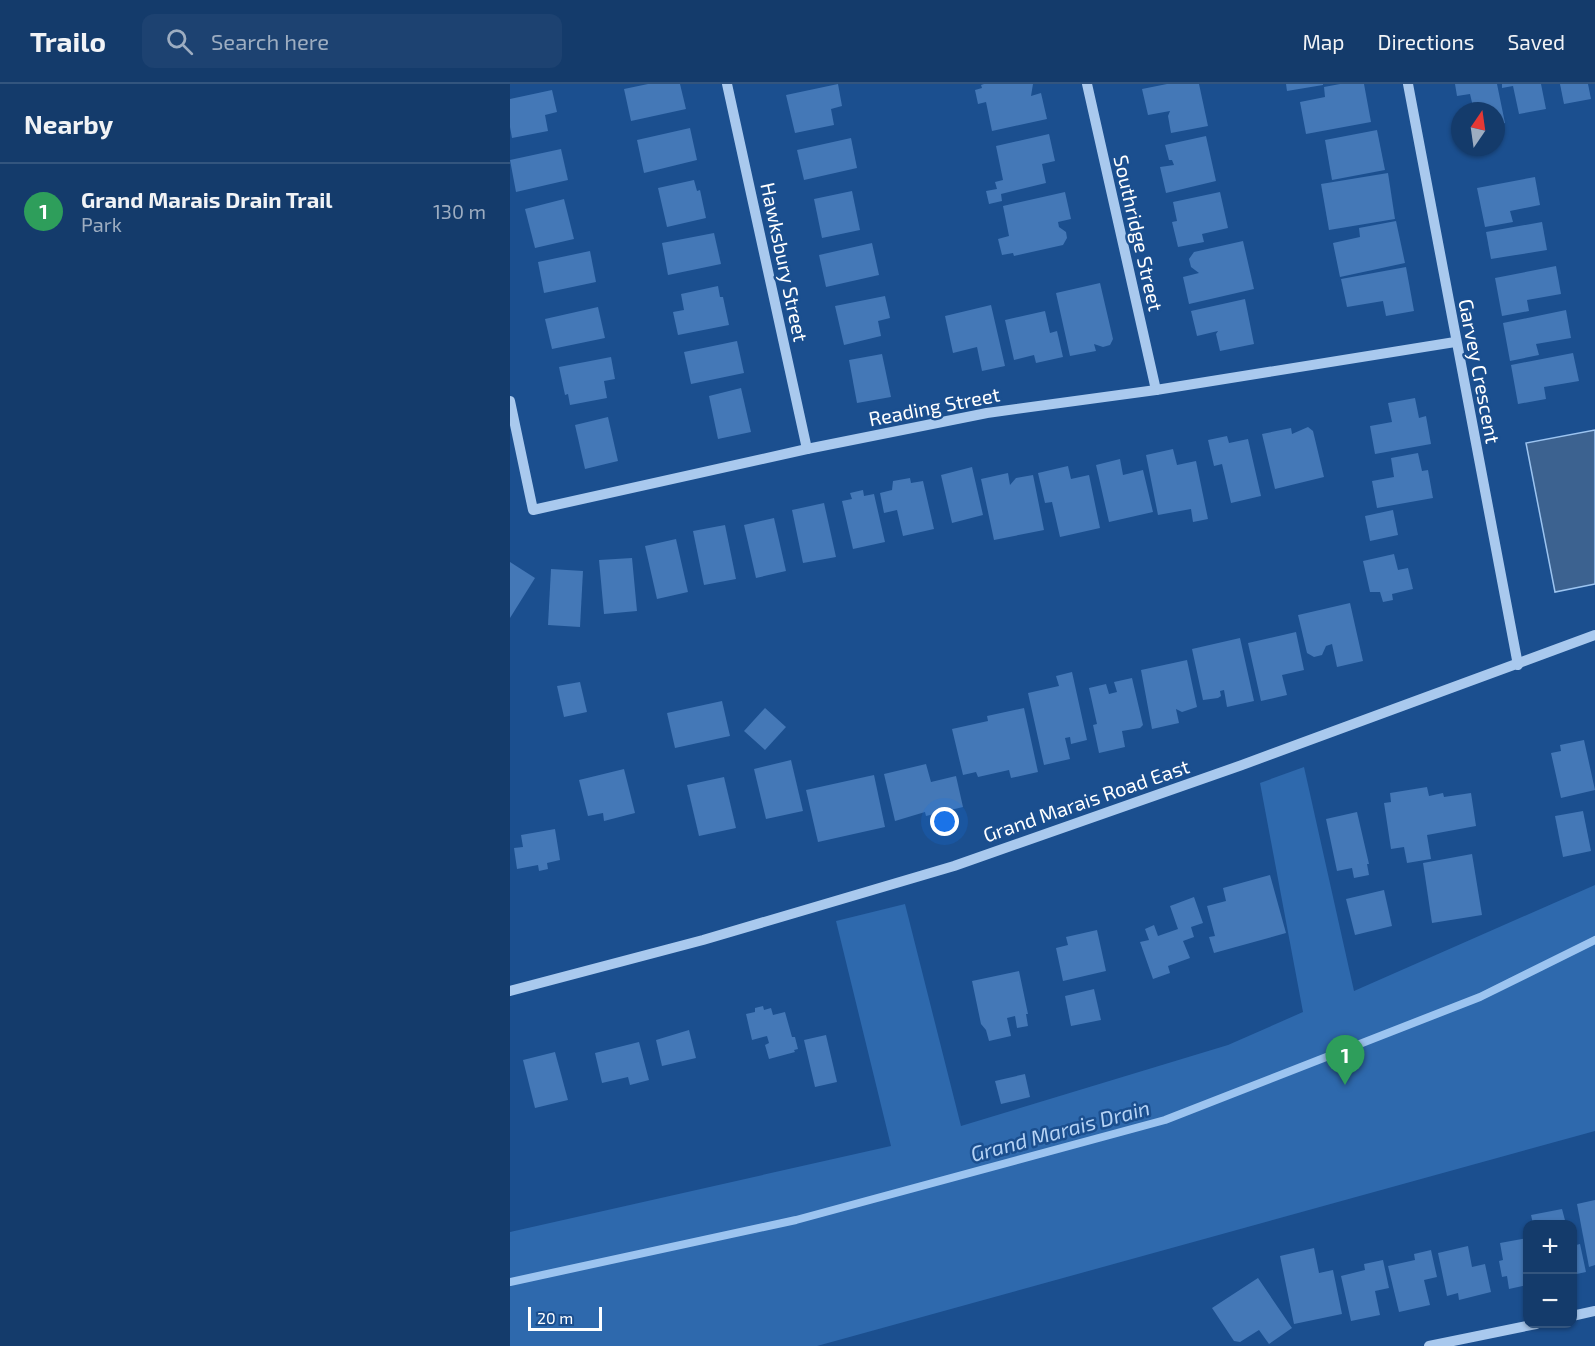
<!DOCTYPE html>
<meta charset="utf-8">
<style>
:root{--surface:#143b6b;--page:#1d4271;--text:#f1f3f6;--muted:#9dadc1;--line:#33557e;--accent:#e797bd}
body{margin:0;font-family:"Exo 2",sans-serif;background:var(--page);color:var(--text)}
.controls{position:absolute;right:18px;bottom:18px;display:grid;overflow:hidden;border-radius:12px;box-shadow:0 2px 4px #0004}
.controls button{width:54px;height:54px;display:grid;place-items:center;padding:0;border:0;border-bottom:2px solid var(--line);background:var(--surface);color:var(--text);font:30px sans-serif}
.compass{position:absolute;left:941px;top:18px;width:54px;height:54px;border-radius:50%;background:var(--surface);box-shadow:0 2px 4px #0004;rotate:13deg}
.scale{position:absolute;left:18px;bottom:15px;width:74px;box-sizing:border-box;padding-left:6px;border:3px solid #fff;border-top:0;font-size:16px;line-height:21px;white-space:nowrap;color:#fff;-webkit-text-stroke:4px #1b4f8f;paint-order:stroke}
.you{position:absolute;left:435px;top:738px;width:21px;height:21px;margin:-15px;border:4px solid #fff;border-radius:50%;background:#1a73e8;box-shadow:0 0 0 9px #1a73e833}
.badge{display:grid;place-items:center;width:39px;height:39px;border-radius:50%;background:var(--accent);color:#fff;font-size:20px;font-weight:700}
.pin{position:absolute;translate:-50% -50px;filter:drop-shadow(0 2px 3px #0008)}
.pin::after{content:'';position:absolute;top:32px;width:21px;height:18px;background:inherit;clip-path:polygon(0 0,100% 0,50% 100%)}
.list{margin:0;padding:0;list-style:none}
h2{display:flex;justify-content:space-between;align-items:center;height:78px;margin:0;padding:0 24px;font-size:26px}
h2 small{font-size:20px;font-weight:400;color:var(--muted)}
.list li{display:grid;grid-template-columns:39px 1fr auto;gap:18px;align-items:center;box-sizing:border-box;height:96px;padding:0 24px;border-top:2px solid var(--line)}
.list b{display:block;font-size:22px;white-space:nowrap}
.list p{margin:0;font-size:20px;white-space:nowrap;color:var(--muted)}
.list em{font-size:20px;font-style:normal;color:var(--muted)}
.icon{flex:none;width:33px;height:33px;fill:none;stroke:currentColor;stroke-width:2;stroke-linecap:round;stroke-linejoin:round}
.map{position:relative;flex:none;width:1085px;height:1262px;overflow:hidden}
header{display:flex;align-items:center;gap:36px;box-sizing:border-box;height:84px;padding:0 30px;background:var(--surface);border-bottom:2px solid var(--line)}
header strong{font-size:28px}
nav{display:flex;gap:33px;margin-inline-start:auto;font-size:21px}
.search{width:420px;height:54px;background:var(--page);display:flex;align-items:center;gap:15px;box-sizing:border-box;padding:0 21px;border-radius:12px;color:var(--muted);font-size:22px}
main{display:flex}
aside{flex:1;background:var(--surface)}
.map>svg:first-child{display:block}
</style>
<header>
<strong>Trailo</strong>
<div class="search"><svg class="icon" aria-label="search" viewBox="0 0 24 24"><circle cx="10" cy="10" r="6"/><path d="M15 15l6 6"/></svg>Search here</div>
<nav><a>Map</a><a>Directions</a><a>Saved</a></nav>
</header>
<main>
<aside>
<h2>Nearby<small></small></h2>
<ul class="list">
<li><span class="badge" style="background:#2e9e5b">1</span><div><b>Grand Marais Drain Trail</b><p>Park</p></div><em>130 m</em></li>
</ul>
</aside>
<div class="map">
<svg width="1085" height="1262" viewBox="0 0 1085 1262">
<rect width="100%" height="100%" fill="#1b4f8f"/>
<polygon fill="#2e69ad" points="794,683 844,907 1085,801 1085,1047 307,1262 0,1262 0,1148 381,1062 326,837 395,820 451,1042 718,961 793,928 750,699"/>
<polygon fill="#3c6290" stroke="#9cc4f0" stroke-width="1.5" points="1085,346 1085,500 1045,508 1016,359"/>
<g fill="none" stroke-linecap="round" stroke-linejoin="round">
<polyline stroke="#9cc4f0" stroke-width="8" points="0,1198 286,1136 655,1036 970,913 1085,856"/>
</g>
<g fill="#4478b7">
<polygon points="138,0 170,0 176,25 121,37 114,5"/>
<polygon points="328,0 332,22 321,25 324,41 285,49 276,11"/>
<polygon points="523,0 521,12 531,9 537,35 482,47 476,18 468,20 465,6 472,4 471,1 474,0"/>
<polygon points="657,0 689,0 698,42 661,49 658,32 660,27 638,31 632,5"/>
<polygon points="776,0 813,0 813,1 777,7"/>
<polygon points="830,0 854,0 861,38 796,50 790,18 815,13 814,3"/>
<polygon points="945,0 987,0 995,39 986,41 986,27 964,27 960,10 947,12"/>
<polygon points="992,0 1031,0 1036,25 1009,30 1003,2 992,4"/>
<polygon points="1050,0 1078,0 1081,15 1054,20"/>
<polygon points="42,6 47,28 35,31 38,47 2,54 0,43 0,15"/>
<polygon points="180,44 187,76 134,89 127,56"/>
<polygon points="867,46 875,86 822,96 815,56"/>
<polygon points="539,50 545,77 532,80 536,99 491,110 492,117 479,120 476,107 487,105 485,98 493,96 486,62"/>
<polygon points="696,52 706,97 656,109 650,83 664,81 662,76 659,76 655,61"/>
<polygon points="341,54 347,84 294,96 287,66"/>
<polygon points="51,65 58,96 6,108 0,76"/>
<polygon points="878,89 885,135 819,146 811,100"/>
<polygon points="1025,93 1030,121 1000,127 1003,138 975,143 967,104"/>
<polygon points="184,96 187,107 190,106 196,134 157,143 148,104"/>
<polygon points="342,107 350,146 312,154 304,115"/>
<polygon points="555,108 561,135 548,138 549,143 556,148 557,154 553,161 504,172 503,169 492,171 488,155 499,152 493,122"/>
<polygon points="710,108 718,144 692,150 694,158 668,163 662,138 667,137 663,118"/>
<polygon points="54,115 64,155 25,164 15,125"/>
<polygon points="886,137 895,179 830,193 823,159 850,153 849,144"/>
<polygon points="1032,138 1037,166 981,175 976,148"/>
<polygon points="204,149 211,180 158,191 152,159"/>
<polygon points="733,157 744,205 679,220 673,193 689,189 681,183 679,175 684,168"/>
<polygon points="362,159 369,191 316,203 309,171"/>
<polygon points="80,167 86,198 34,209 28,178"/>
<polygon points="1046,182 1051,210 1017,216 1019,227 992,232 985,194"/>
<polygon points="896,183 904,227 876,232 873,217 837,223 831,195"/>
<polygon points="590,199 603,255 600,261 593,263 584,260 586,267 560,272 546,209"/>
<polygon points="208,202 210,213 213,213 219,241 168,251 163,228 174,226 171,210"/>
<polygon points="375,212 380,234 368,237 371,252 334,261 325,222"/>
<polygon points="735,215 744,260 710,267 706,250 708,247 687,252 681,227"/>
<polygon points="481,221 495,282 472,287 467,263 443,269 435,232"/>
<polygon points="88,223 95,254 42,265 35,235"/>
<polygon points="1056,226 1061,254 1026,260 1029,271 1000,277 993,239"/>
<polygon points="535,227 540,249 547,247 553,273 526,279 524,271 504,276 495,236"/>
<polygon points="227,257 234,289 181,300 174,268"/>
<polygon points="1063,269 1069,297 1034,303 1036,315 1008,320 1001,281"/>
<polygon points="372,270 381,313 347,319 339,276"/>
<polygon points="101,273 105,295 94,297 97,314 60,321 58,310 55,311 49,283"/>
<polygon points="231,304 241,348 208,355 199,312"/>
<polygon points="905,314 909,334 916,332 921,360 865,370 860,342 882,338 878,319"/>
<polygon points="98,333 108,377 75,385 65,341"/>
<polygon points="798,343 803,347 814,393 765,405 752,350 781,344 782,350"/>
<polygon points="717,352 719,359 738,355 751,412 721,419 712,380 704,382 698,356"/>
<polygon points="663,365 667,381 686,377 698,435 683,438 681,425 648,431 636,371"/>
<polygon points="908,369 912,387 918,386 923,414 867,424 862,397 884,393 881,374"/>
<polygon points="610,375 613,391 633,386 643,428 599,438 586,381"/>
<polygon points="558,382 561,395 579,391 590,444 550,453 542,418 535,419 528,389"/>
<polygon points="462,383 473,431 442,439 431,391"/>
<polygon points="498,389 500,401 506,394 523,391 534,446 484,456 471,395"/>
<polygon points="400,394 401,399 413,397 424,445 393,452 387,426 374,429 370,409 382,406 383,397"/>
<polygon points="353,406 354,412 364,410 375,458 343,465 332,417 342,415 340,409"/>
<polygon points="314,419 326,473 293,479 282,426"/>
<polygon points="883,426 888,451 860,457 855,432"/>
<polygon points="264,434 276,487 246,494 234,441"/>
<polygon points="215,441 226,495 194,501 183,447"/>
<polygon points="166,455 178,508 147,515 135,462"/>
<polygon points="884,470 888,486 898,484 903,505 882,510 883,516 873,518 870,508 860,508 853,477"/>
<polygon points="122,474 127,527 94,530 89,476"/>
<polygon points="0,478 25,494 0,534"/>
<polygon points="41,485 73,487 70,543 38,541"/>
<polygon points="840,519 853,577 827,583 822,560 816,562 812,571 804,573 797,569 788,531"/>
<polygon points="786,548 794,586 772,591 777,611 751,617 738,559"/>
<polygon points="730,554 744,617 717,623 714,606 710,607 711,612 708,614 693,616 682,565"/>
<polygon points="677,576 687,623 672,628 666,625 669,639 642,645 631,586"/>
<polygon points="562,588 577,656 561,660 560,653 555,654 560,675 534,681 518,609 549,602 546,592"/>
<polygon points="622,594 633,641 630,644 612,647 615,663 589,669 583,641 587,640 579,604 596,600 599,610 607,608 604,598"/>
<polygon points="70,598 77,628 54,633 47,602"/>
<polygon points="212,617 220,652 165,664 157,629"/>
<polygon points="255,624 276,643 255,666 234,647"/>
<polygon points="514,624 528,688 501,694 499,686 468,693 466,688 453,691 442,645 478,637 477,632"/>
<polygon points="1074,656 1085,706 1051,714 1041,669 1051,667 1050,661"/>
<polygon points="281,676 293,727 256,735 244,685"/>
<polygon points="416,680 421,698 446,692 453,723 416,732 415,728 385,737 374,690"/>
<polygon points="114,685 125,729 94,737 93,729 78,732 69,696"/>
<polygon points="364,691 375,743 308,758 296,706"/>
<polygon points="214,693 226,744 189,752 177,701"/>
<polygon points="917,703 919,712 933,709 934,713 961,709 966,742 917,751 921,775 897,779 894,763 881,765 874,719 881,718 880,709"/>
<polygon points="1073,727 1081,767 1053,773 1045,732"/>
<polygon points="847,728 859,780 857,780 859,791 844,794 842,784 827,787 816,735"/>
<polygon points="45,745 50,776 37,779 38,785 29,787 28,781 7,785 4,764 13,763 11,751"/>
<polygon points="962,770 972,831 922,839 913,779"/>
<polygon points="760,791 776,849 704,869 699,853 705,852 697,822 716,817 713,804"/>
<polygon points="874,806 882,842 845,851 836,815"/>
<polygon points="684,813 693,839 681,843 684,853 673,857 680,874 658,882 660,889 643,895 630,858 639,856 635,845 644,841 648,852 668,845 660,822"/>
<polygon points="587,846 596,887 553,897 546,864 558,861 556,853"/>
<polygon points="509,887 518,930 516,930 518,942 507,944 505,932 497,934 501,952 479,957 476,946 471,940 462,897"/>
<polygon points="584,905 591,936 561,942 555,912"/>
<polygon points="253,922 254,926 261,924 263,931 275,928 282,953 285,953 288,965 284,966 285,968 259,975 255,961 259,959 257,952 242,956 236,930 245,928 245,924"/>
<polygon points="179,946 186,974 152,982 146,956"/>
<polygon points="316,951 327,998 305,1003 294,956"/>
<polygon points="129,958 139,996 120,1001 118,993 92,999 85,969"/>
<polygon points="45,968 58,1016 25,1024 13,976"/>
<polygon points="515,990 520,1013 491,1020 485,997"/>
<polygon points="1085,1116 1085,1181 1079,1183 1067,1120"/>
<polygon points="1052,1125 1056,1140 1023,1140 1021,1131"/>
<polygon points="1062,1152 1066,1161 1070,1160 1076,1188 1062,1191"/>
<polygon points="1017,1154 1017,1201 999,1205 997,1192 992,1193 989,1177 993,1176 990,1159"/>
<polygon points="958,1162 962,1183 975,1180 981,1208 949,1216 948,1209 937,1212 928,1169"/>
<polygon points="804,1164 809,1189 823,1186 832,1230 784,1240 770,1172"/>
<polygon points="921,1166 927,1193 914,1196 920,1221 889,1228 878,1182 905,1176 904,1170"/>
<polygon points="873,1176 879,1204 865,1207 870,1231 841,1237 831,1192 855,1186 854,1180"/>
<polygon points="748,1194 782,1244 759,1260 749,1246 730,1258 724,1257 702,1224"/>
</g>
<g fill="none" stroke-linecap="round" stroke-linejoin="round">
<g stroke="#a9c9ee" stroke-width="10">
<polyline points="217,0 297,365"/>
<polyline points="577,0 646,306"/>
<polyline points="898,0 1008,581"/>
<polyline points="0,317 23,426 297,365 477,329 646,306 945,258"/>
<polyline points="0,907 193,856 444,782 732,681 1085,551"/>
<polyline points="1062,1232 1085,1227"/>
<polyline points="919,1262 1026,1240"/>
</g>
</g>
<g text-anchor="middle" dominant-baseline="central" stroke-width="5" stroke-linejoin="round" paint-order="stroke">
<g font-size="20" fill="#fff" stroke="#1b4f8f">
<text transform="translate(629 149) rotate(77)">Southridge Street</text>
<text transform="translate(275 178) rotate(78)">Hawksbury Street</text>
<text transform="translate(970 287) rotate(79)">Garvey Crescent</text>
<text transform="translate(424 322) rotate(-11)">Reading Street</text>
<text transform="translate(576 716) rotate(-19)">Grand Marais Road East</text>
</g>
<g font-size="21" font-style="italic" fill="#b5d3f5" stroke="#1b4f8f">
<text transform="translate(550 1046) rotate(-15)">Grand Marais Drain</text>
</g>
</g>
</svg>
<div class="controls">
<button>+</button>
<button>−</button>
</div>
<svg class="compass" viewBox="-18 -18 36 36"><path d="M0-13l5 13h-10z" fill="#e53935"/><path d="M0 13l5-13h-10z" fill="#9dadc1"/></svg>
<div class="scale">20 m</div>
<div class="you"></div>
<div class="pin badge" style="left:835px;top:1001px;background:#2e9e5b">1</div>
</div>
</main>
